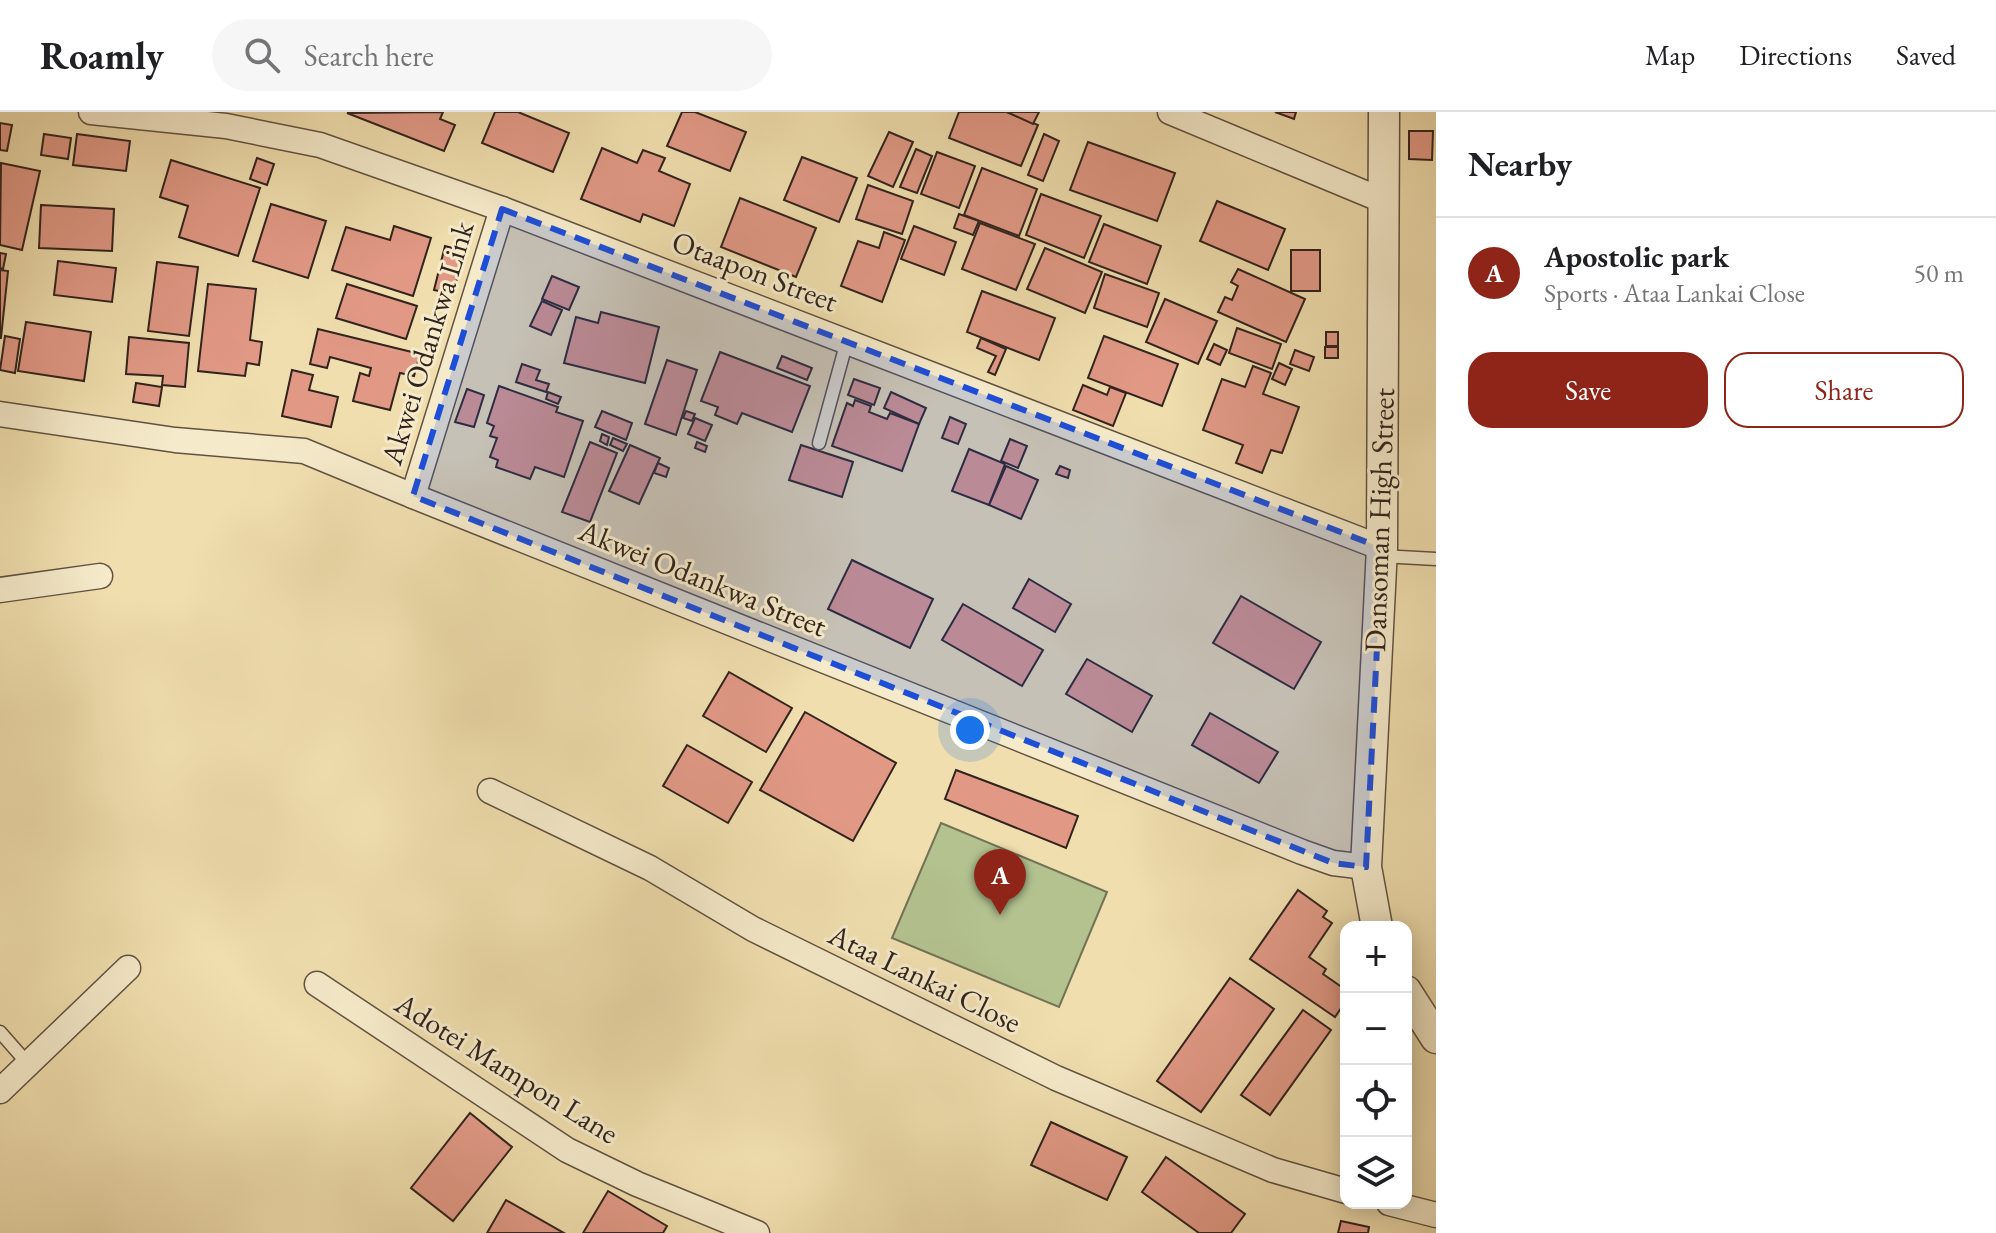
<!DOCTYPE html>
<meta charset="utf-8">
<style>
:root{--surface:#fff;--page:#f6f6f6;--text:#202124;--muted:#757577;--line:#e0e0e0;--accent:#8f2418}
body{margin:0;font-family:"EB Garamond",serif;background:var(--page);color:var(--text)}
.controls{position:absolute;right:24px;bottom:24px;display:grid;overflow:hidden;border-radius:16px;box-shadow:0 4px 20px #0003}
.controls button{width:72px;height:72px;display:grid;place-items:center;padding:0;border:0;border-bottom:2px solid var(--line);background:var(--surface);color:var(--text);font:40px sans-serif}
.you{position:absolute;left:970px;top:618px;width:28px;height:28px;margin:-20px;border:6px solid #fff;border-radius:50%;background:#1a73e8;box-shadow:0 0 0 12px #1a73e833}
.badge{display:grid;place-items:center;width:52px;height:52px;border-radius:50%;background:var(--accent);color:#fff;font-size:26px;font-weight:700}
.pin{position:absolute;translate:-50% -66px;filter:drop-shadow(0 2px 4px #0008)}
.pin::after{content:'';position:absolute;top:42px;width:28px;height:24px;background:inherit;clip-path:polygon(0 0,100% 0,50% 100%)}
.list{margin:0;padding:0;list-style:none}
h2{display:flex;justify-content:space-between;align-items:center;height:104px;margin:0;padding:0 32px;font-size:34px}
h2 small{font-size:26px;font-weight:400;color:var(--muted)}
.list li{display:grid;grid-template-columns:52px 1fr auto;gap:24px;align-items:center;box-sizing:border-box;height:112px;padding:0 32px;border-top:2px solid var(--line)}
.list b{display:block;font-size:30px;white-space:nowrap}
.list p{margin:0;font-size:26px;white-space:nowrap;color:var(--muted)}
.list em{font-size:26px;font-style:normal;color:var(--muted)}
.actions{display:flex;gap:16px;padding:24px 32px}
.actions a{flex:1;padding:18px 0;border:2px solid var(--accent);border-radius:24px;text-align:center;font-size:28px;color:var(--accent)}
.actions .main{background:var(--accent);color:#fff}
.icon{flex:none;width:44px;height:44px;fill:none;stroke:currentColor;stroke-width:2;stroke-linecap:round;stroke-linejoin:round}
.map{position:relative;flex:none;width:1436px;height:1121px;overflow:hidden}
header{display:flex;align-items:center;gap:48px;box-sizing:border-box;height:112px;padding:0 40px;background:var(--surface);border-bottom:2px solid var(--line)}
header strong{font-size:38px}
nav{display:flex;gap:44px;margin-inline-start:auto;font-size:28px}
.search{width:560px;height:72px;background:var(--page);display:flex;align-items:center;gap:20px;box-sizing:border-box;padding:0 28px;border-radius:44px;color:var(--muted);font-size:30px}
main{display:flex}
aside{flex:1;background:var(--surface)}
.map>svg:first-child{display:block}
</style>
<header>
<strong>Roamly</strong>
<div class="search"><svg class="icon" aria-label="search" viewBox="0 0 24 24"><circle cx="10" cy="10" r="6"/><path d="M15 15l6 6"/></svg>Search here</div>
<nav><a>Map</a><a>Directions</a><a>Saved</a></nav>
</header>
<main>
<div class="map">
<svg width="1436" height="1121" viewBox="0 0 1436 1121">
<rect width="100%" height="100%" fill="#f0deae"/>
<filter id="stains"><feTurbulence type="fractalNoise" baseFrequency=".0025" numOctaves="4"/><feColorMatrix values="0 0 0 0 .2 0 0 0 0 .09 0 0 0 0 .02 0 0 0 .5 -.17"/></filter>
<radialGradient id="worn" r=".72"><stop offset=".6" stop-color="#630" stop-opacity="0"/><stop offset="1" stop-color="#630" stop-opacity=".3"/></radialGradient>
<polygon fill="#b3c28f" stroke="#727256" stroke-width="2" points="941,711 1107,780 1059,895 892,826"/>
<g fill="#e19986" stroke="#31231d" stroke-width="2">
<polygon points="443,0 440,7 455,13 444,39 347,1"/>
<polygon points="495,0 518,0 569,21 553,60 482,31"/>
<polygon points="682,0 695,0 746,20 730,59 667,34"/>
<polygon points="959,0 1007,0 1038,13 1021,54 949,26"/>
<polygon points="1007,0 1039,0 1033,12"/>
<polygon points="1275,0 1296,0 1294,7"/>
<polygon points="0,11 12,13 7,39 0,38"/>
<polygon points="1409,19 1433,19 1432,48 1409,47"/>
<polygon points="889,20 913,30 893,75 868,64"/>
<polygon points="44,22 71,26 68,47 41,43"/>
<polygon points="77,22 130,29 126,59 73,53"/>
<polygon points="1044,22 1059,29 1043,69 1028,63"/>
<polygon points="1088,30 1175,61 1157,109 1070,78"/>
<polygon points="602,36 637,51 643,38 665,46 659,59 690,72 674,114 643,102 640,110 581,87"/>
<polygon points="916,37 932,44 917,81 900,75"/>
<polygon points="937,40 975,54 959,96 921,82"/>
<polygon points="802,45 857,66 839,110 784,88"/>
<polygon points="257,46 274,52 267,73 250,67"/>
<polygon points="171,48 260,76 238,144 179,125 188,94 160,85"/>
<polygon points="1,51 40,59 22,138 0,133"/>
<polygon points="982,56 1037,77 1019,124 964,103"/>
<polygon points="868,73 913,89 902,122 856,107"/>
<polygon points="1041,82 1101,104 1084,146 1026,123"/>
<polygon points="740,86 816,116 796,165 721,135"/>
<polygon points="1217,89 1285,117 1268,158 1200,129"/>
<polygon points="271,92 326,109 308,166 253,149"/>
<polygon points="41,93 114,97 112,139 39,136"/>
<polygon points="959,102 979,109 973,123 954,116"/>
<polygon points="980,111 1035,132 1016,178 962,157"/>
<polygon points="1104,112 1161,134 1147,172 1089,150"/>
<polygon points="394,114 431,126 413,184 332,158 346,115 390,128"/>
<polygon points="914,114 956,130 944,163 901,147"/>
<polygon points="884,120 905,128 882,190 841,174 858,129 879,136"/>
<polygon points="445,134 464,139 453,182 434,178"/>
<polygon points="1045,136 1102,160 1085,201 1027,177"/>
<rect x="1291" y="138" width="29" height="41"/>
<polygon points="0,141 6,142 3,157 0,156"/>
<polygon points="58,149 116,156 112,190 54,183"/>
<polygon points="157,150 198,155 189,224 148,219"/>
<polygon points="1238,157 1305,187 1286,230 1218,200 1225,185 1232,188 1238,174 1231,170"/>
<polygon points="0,158 8,159 1,226 0,226"/>
<polygon points="1105,162 1159,181 1147,215 1094,196"/>
<polygon points="552,164 579,175 569,198 542,187"/>
<polygon points="208,172 256,177 250,228 262,230 259,253 247,251 245,264 198,259"/>
<polygon points="347,172 417,194 406,227 336,206"/>
<polygon points="982,179 1055,206 1039,248 967,220"/>
<polygon points="1165,187 1217,209 1198,252 1146,230"/>
<polygon points="542,189 562,198 551,223 530,214"/>
<polygon points="601,200 659,215 645,271 564,251 576,205 598,211"/>
<polygon points="26,210 91,220 84,269 18,259"/>
<polygon points="1237,216 1281,232 1272,257 1229,241"/>
<polygon points="318,217 420,242 414,264 400,261 390,298 353,289 360,261 369,264 371,256 330,245 327,256 310,252"/>
<rect x="1326" y="220" width="12" height="14"/>
<polygon points="5,224 20,227 15,261 0,258"/>
<polygon points="1104,224 1178,252 1162,294 1088,266"/>
<polygon points="129,225 189,231 185,275 162,273 163,264 126,262"/>
<polygon points="981,226 1006,237 995,263 988,260 996,244 977,236"/>
<polygon points="1214,232 1227,238 1220,253 1207,247"/>
<rect x="1325" y="235" width="13" height="11"/>
<polygon points="1295,238 1314,245 1309,259 1290,252"/>
<polygon points="720,240 810,274 792,320 742,301 737,312 715,303 718,295 701,289"/>
<polygon points="782,244 812,256 807,268 777,256"/>
<polygon points="667,248 697,258 676,323 645,312"/>
<polygon points="1279,251 1292,257 1285,273 1272,267"/>
<polygon points="522,252 540,258 536,268 549,272 546,280 516,270"/>
<polygon points="1253,254 1271,261 1263,282 1299,295 1282,341 1271,338 1262,361 1236,351 1243,333 1203,318 1222,267 1245,275"/>
<polygon points="292,258 313,263 309,278 338,285 331,315 282,304"/>
<polygon points="854,267 880,276 874,293 848,283"/>
<polygon points="136,271 162,275 159,294 133,290"/>
<polygon points="1083,273 1107,283 1110,275 1126,281 1113,314 1073,298"/>
<polygon points="499,274 558,295 556,300 583,309 564,365 535,355 530,367 496,355 498,348 490,345 497,326 490,324 494,314 487,311"/>
<polygon points="467,277 484,283 474,315 455,310"/>
<polygon points="548,280 561,285 558,292 546,287"/>
<polygon points="891,280 926,296 919,312 884,296"/>
<polygon points="855,288 871,294 869,300 887,307 890,301 919,312 902,359 832,334 847,291 853,294"/>
<polygon points="602,299 632,311 626,328 595,315"/>
<polygon points="686,299 695,302 692,309 683,306"/>
<polygon points="950,305 966,312 958,332 942,326"/>
<polygon points="695,306 712,313 705,329 688,322"/>
<polygon points="602,322 609,325 607,333 600,329"/>
<polygon points="613,326 627,332 623,339 610,333"/>
<polygon points="1010,327 1027,334 1018,356 1001,349"/>
<polygon points="590,330 617,341 590,410 562,400"/>
<polygon points="697,330 707,334 705,340 695,336"/>
<polygon points="630,333 660,346 639,392 609,379"/>
<polygon points="801,333 853,350 842,385 789,368"/>
<polygon points="969,337 1005,352 989,393 952,379"/>
<polygon points="658,351 669,356 666,365 654,361"/>
<polygon points="1006,354 1038,368 1021,407 989,393"/>
<polygon points="1060,354 1070,358 1068,366 1056,362"/>
<polygon points="852,448 933,487 910,536 828,497"/>
<polygon points="1029,467 1071,492 1055,520 1013,496"/>
<polygon points="1241,484 1321,530 1294,577 1213,531"/>
<polygon points="963,492 1043,538 1022,574 942,528"/>
<polygon points="1087,547 1152,584 1132,620 1066,582"/>
<polygon points="729,560 792,596 766,640 703,604"/>
<polygon points="805,600 896,651 853,729 760,678"/>
<polygon points="1210,601 1278,640 1259,671 1192,633"/>
<polygon points="687,633 752,670 728,711 663,674"/>
<polygon points="956,658 1078,704 1066,736 945,687"/>
<polygon points="1298,778 1327,799 1323,805 1332,811 1309,845 1326,857 1323,862 1346,878 1346,889 1335,905 1250,847"/>
<polygon points="1230,866 1274,897 1201,1000 1157,969"/>
<polygon points="1303,898 1331,918 1270,1003 1241,983"/>
<polygon points="470,1001 512,1035 453,1109 411,1076"/>
<polygon points="1051,1010 1127,1045 1107,1088 1031,1053"/>
<polygon points="1166,1045 1245,1102 1231,1121 1199,1121 1142,1080"/>
<polygon points="608,1079 667,1114 663,1121 583,1121"/>
<polygon points="506,1088 564,1121 487,1121"/>
<polygon points="1341,1109 1369,1115 1368,1121 1338,1121"/>
</g>
<g fill="none" stroke-linecap="round" stroke-linejoin="round">
<defs>
<g id="service">
<polyline points="819,331 847,229"/>
<polyline points="1381,444 1436,447"/>
<polyline points="0,920 29,953"/>
</g>
<g id="minor">
<polyline points="91,0 226,14 320,33 502,97 1382,436"/>
<polyline points="1170,0 1384,89"/>
<polyline points="0,302 175,328 304,339 413,384 1302,740 1333,751 1366,755"/>
<polyline points="413,384 502,97"/>
<polyline points="0,478 100,464"/>
<polyline points="490,679 650,756 753,817 1056,966 1273,1058 1346,1079"/>
<polyline points="317,872 567,1038 637,1072 757,1121"/>
<polyline points="0,979 128,856"/>
<polyline points="1389,1091 1436,1103"/>
</g>
<g id="tertiary">
<polyline points="1377,815 1366,755 1382,436 1384,0"/>
<polyline points="1406,879 1436,926"/>
</g>
</defs>
<use href="#service" stroke="#615241" stroke-width="15"/>
<use href="#minor" stroke="#615241" stroke-width="27"/>
<use href="#tertiary" stroke="#615241" stroke-width="33"/>
<use href="#service" stroke="#f5eaca" stroke-width="12"/>
<use href="#minor" stroke="#f5eaca" stroke-width="24"/>
<use href="#tertiary" stroke="#f5eaca" stroke-width="30"/>
</g>
<path fill="#1d4ed8" fill-opacity="0.2" stroke="#1d4ed8" stroke-width="6" stroke-dasharray="16 10" stroke-linejoin="round" d="M502 97 1382 436 1366 755 1333 751 413 384Z"/>
<g text-anchor="middle" dominant-baseline="central" stroke-width="6" stroke-linejoin="round" paint-order="stroke">
<g font-size="30" fill="#31231d" stroke="#f5eaca">
<text transform="translate(755 159) rotate(21)">Otaapon Street</text>
<text transform="translate(427 231) rotate(-73)">Akwei Odankwa Link</text>
<text transform="translate(1379 408) rotate(-88)">Dansoman High Street</text>
<text transform="translate(703 466) rotate(22)">Akwei Odankwa Street</text>
<text transform="translate(925 866) rotate(26)">Ataa Lankai Close</text>
<text transform="translate(507 956) rotate(32)">Adotei Mampon Lane</text>
</g>
</g>
<rect width="100%" height="100%" filter="url(#stains)"/>
<rect width="100%" height="100%" fill="url(#worn)"/>
</svg>
<div class="controls">
<button>+</button>
<button>−</button>
<button><svg class="icon" aria-label="locate" viewBox="0 0 24 24"><circle cx="12" cy="12" r="6"/><path d="M12 2v4M12 18v4M2 12h4M18 12h4"/></svg></button>
<button><svg class="icon" aria-label="layers" viewBox="0 0 24 24"><path d="M12 4l9 5-9 5-9-5zM3 14l9 5 9-5"/></svg></button>
</div>
<div class="you"></div>
<div class="pin badge" style="left:1000px;top:803px">A</div>
</div>
<aside>
<h2>Nearby<small></small></h2>
<ul class="list">
<li><span class="badge">A</span><div><b>Apostolic park</b><p>Sports · Ataa Lankai Close</p></div><em>50 m</em></li>
</ul>
<div class="actions"><a class="main">Save</a><a>Share</a></div>
</aside>
</main>
